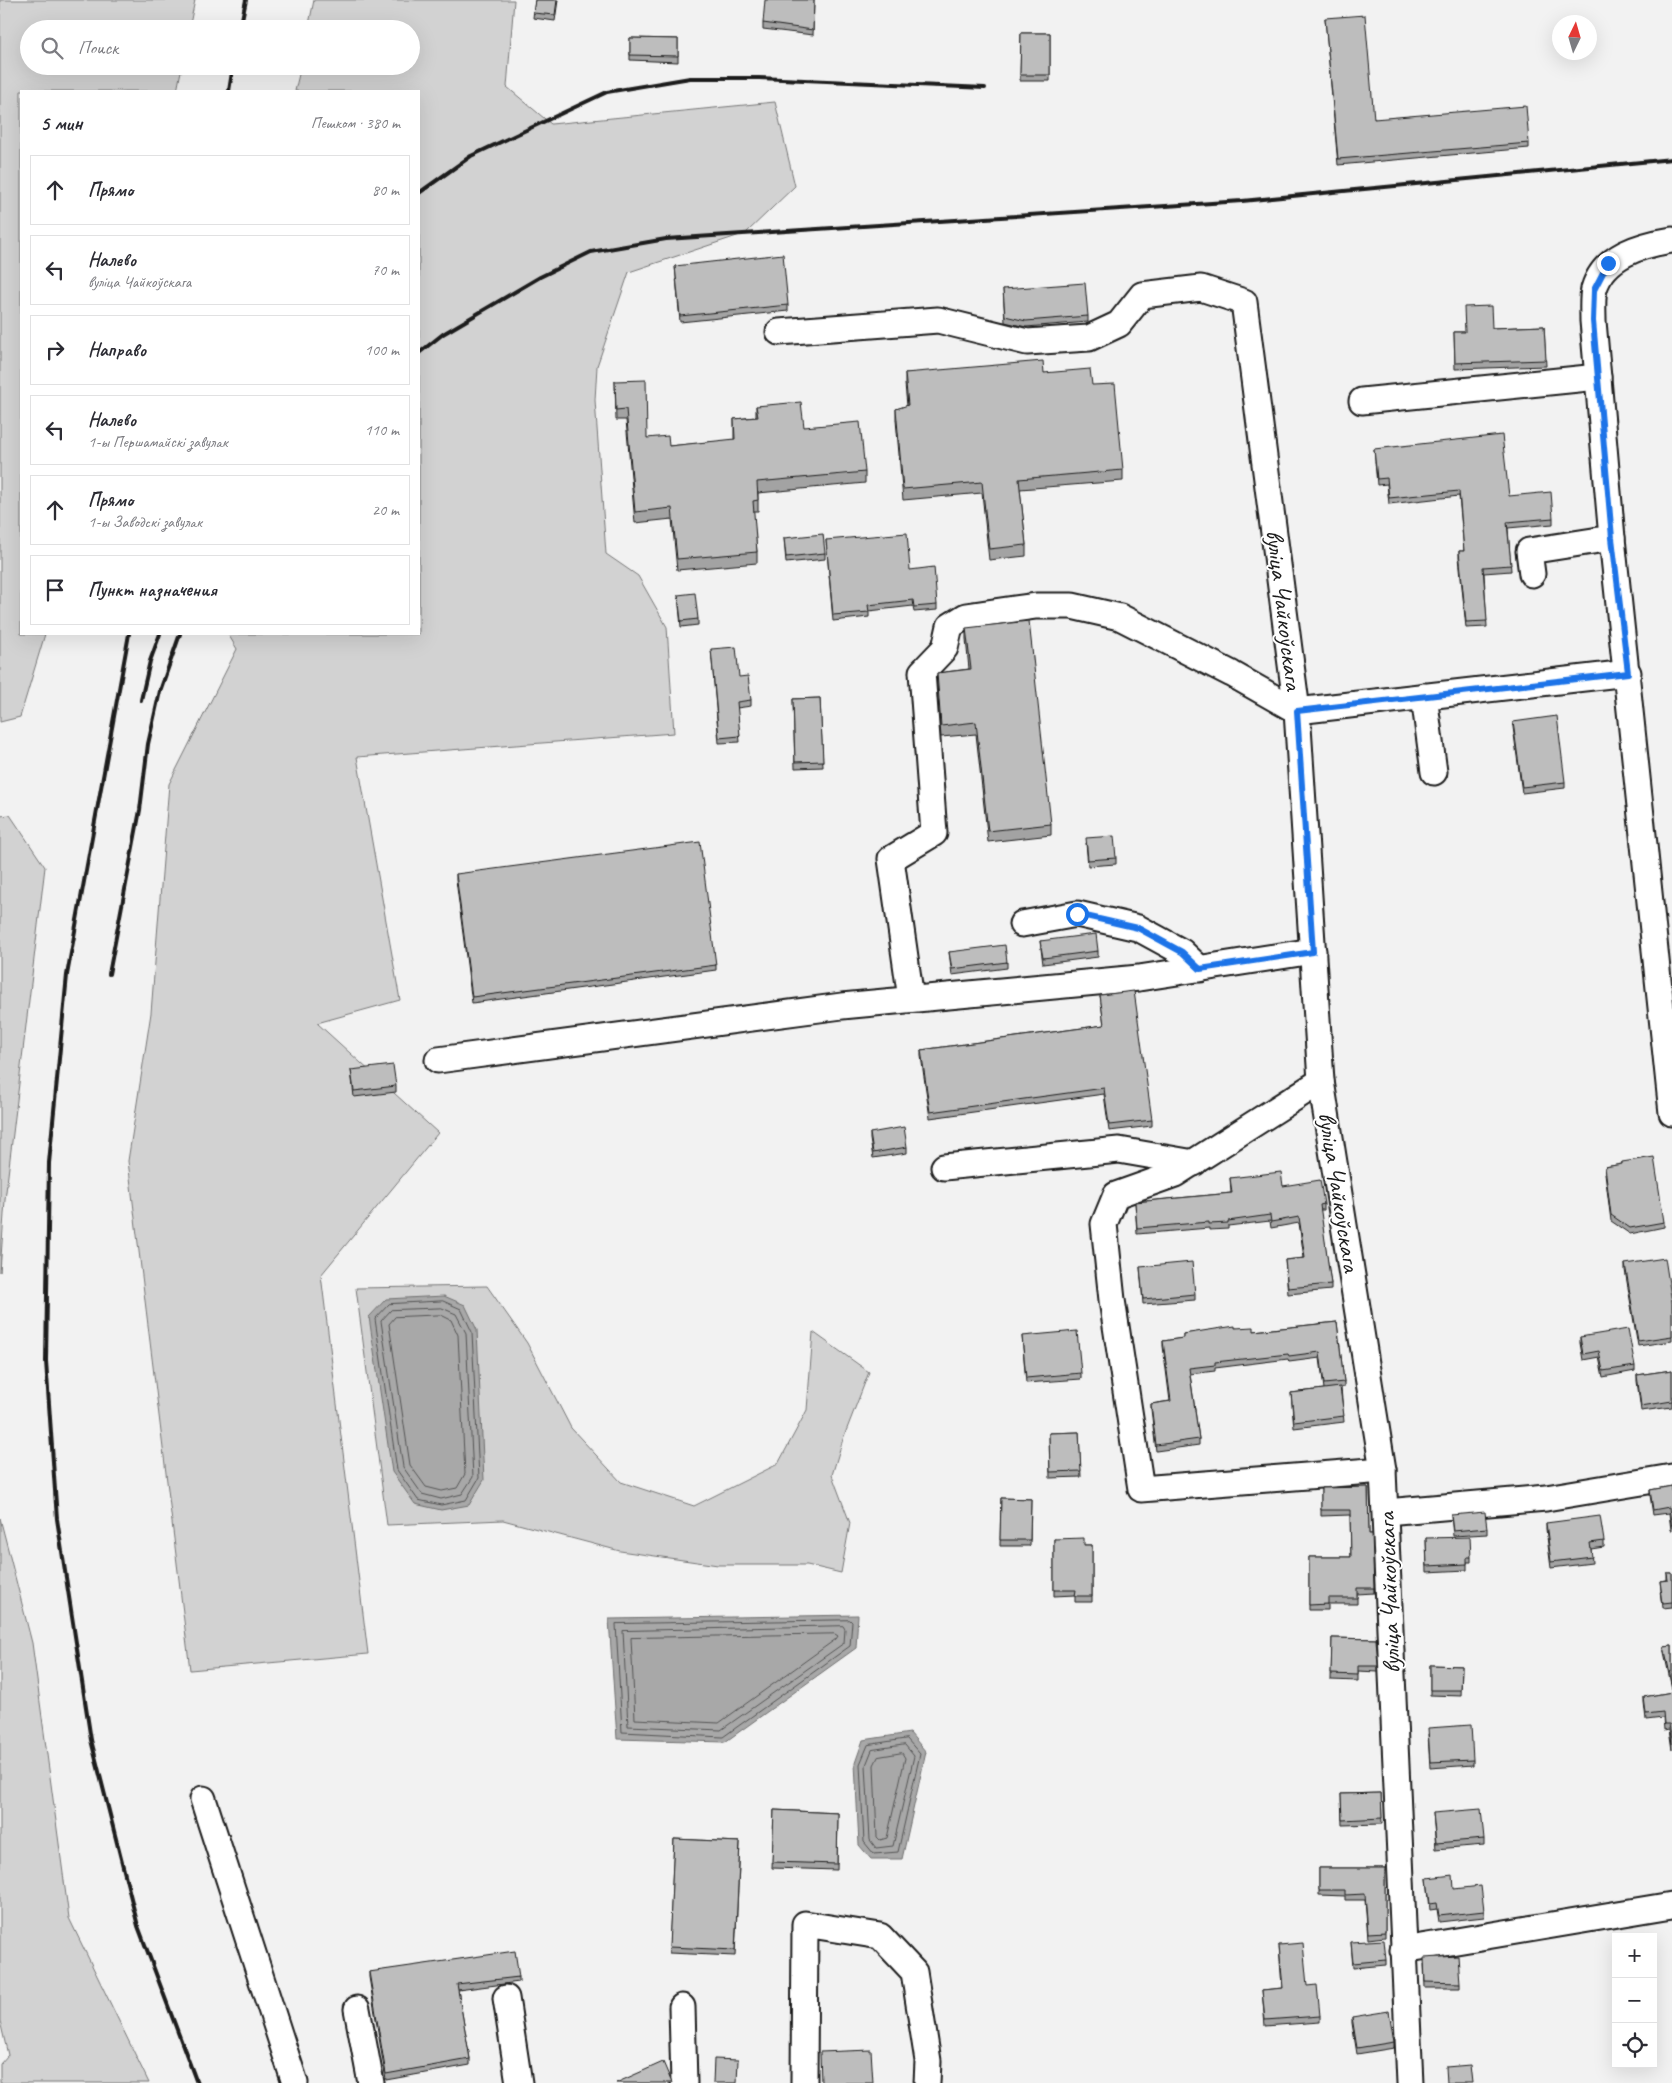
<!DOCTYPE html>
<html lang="ru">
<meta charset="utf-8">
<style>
:root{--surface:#fff;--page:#f7f7f7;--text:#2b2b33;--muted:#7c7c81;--line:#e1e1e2}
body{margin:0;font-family:Caveat,sans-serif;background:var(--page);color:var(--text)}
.controls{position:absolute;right:15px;bottom:15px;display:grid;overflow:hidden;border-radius:0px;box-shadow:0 5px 20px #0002}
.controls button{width:45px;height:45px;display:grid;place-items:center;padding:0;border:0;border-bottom:1px solid var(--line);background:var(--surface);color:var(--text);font:25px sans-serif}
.compass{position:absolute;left:1552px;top:15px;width:45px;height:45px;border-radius:50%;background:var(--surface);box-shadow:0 5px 20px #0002;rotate:5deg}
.stop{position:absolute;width:15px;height:15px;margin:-11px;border:4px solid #1a73e8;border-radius:50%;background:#fff}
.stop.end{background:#1a73e8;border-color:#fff;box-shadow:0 1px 5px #0008}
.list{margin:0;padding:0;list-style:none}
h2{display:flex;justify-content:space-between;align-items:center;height:65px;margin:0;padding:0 20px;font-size:21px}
h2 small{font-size:16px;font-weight:400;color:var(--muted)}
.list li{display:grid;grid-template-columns:32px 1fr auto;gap:15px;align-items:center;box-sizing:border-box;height:70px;margin:0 10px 10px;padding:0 10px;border:1px solid var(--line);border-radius:0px}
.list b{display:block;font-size:19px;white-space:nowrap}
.list p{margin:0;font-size:16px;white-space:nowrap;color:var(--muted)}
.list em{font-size:16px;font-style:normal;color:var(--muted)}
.icon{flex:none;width:28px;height:28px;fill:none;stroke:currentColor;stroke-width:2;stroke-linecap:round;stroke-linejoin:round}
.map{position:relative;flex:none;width:1672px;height:2083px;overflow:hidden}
.search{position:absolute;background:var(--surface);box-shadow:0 5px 20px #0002;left:20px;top:20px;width:400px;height:55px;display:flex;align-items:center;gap:12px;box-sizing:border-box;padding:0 18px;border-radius:28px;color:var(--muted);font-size:19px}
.panel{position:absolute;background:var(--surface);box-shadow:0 5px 20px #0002;left:20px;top:90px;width:400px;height:545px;border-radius:0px}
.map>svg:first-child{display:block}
</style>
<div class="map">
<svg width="1672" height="2083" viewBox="0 0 1672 2083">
<rect width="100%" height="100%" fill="#f2f2f2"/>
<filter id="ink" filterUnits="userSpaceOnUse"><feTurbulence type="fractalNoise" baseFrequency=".02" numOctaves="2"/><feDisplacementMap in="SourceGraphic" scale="10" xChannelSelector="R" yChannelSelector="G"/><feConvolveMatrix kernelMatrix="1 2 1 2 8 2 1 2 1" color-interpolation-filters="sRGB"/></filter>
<g filter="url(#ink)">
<g fill="#d2d2d2" stroke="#777">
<polygon points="0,0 195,0 189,29 29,29 29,66 182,66 177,91 21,91 21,634 45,634 20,717 0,722"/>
<polygon points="314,0 514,0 507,87 551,124 775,102 795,186 746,233 629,272 597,366 595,400 606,554 638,576 667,627 674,733 357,757 400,1000 317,1023 438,1133 321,1275 368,1654 190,1670 128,1161 151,1013 169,784 237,649 228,634 419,634 419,91 295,91 301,66 411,66 411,29 308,29"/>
<polygon points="10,815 45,867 5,1200 0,1272 0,816"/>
<polygon points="487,1286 527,1343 571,1428 621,1482 694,1506 778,1464 807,1410 813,1332 869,1372 843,1439 832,1475 850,1523 841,1573 807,1565 718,1565 620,1551 503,1520 387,1525 356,1288"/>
<polygon points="0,1518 32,1643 69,1918 149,2083 0,2083 0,2064 8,2055 0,2021"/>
</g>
<g fill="#a8a8a8" stroke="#707070">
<polygon points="444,1296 465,1305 477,1330 484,1480 469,1505 441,1510 415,1504 392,1472 369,1317 386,1299"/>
<polygon points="858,1615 856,1648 725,1742 617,1739 609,1619"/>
<polygon points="910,1733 926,1752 902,1859 871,1859 859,1845 855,1763 863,1740"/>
</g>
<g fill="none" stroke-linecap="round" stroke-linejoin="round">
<g stroke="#545454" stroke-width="1">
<polygon points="443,1301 461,1309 472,1332 479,1478 466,1500 441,1505 418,1500 397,1470 375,1319 389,1304"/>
<polygon points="442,1308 456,1314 466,1333 473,1477 462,1494 441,1499 422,1494 403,1467 381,1321 391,1310"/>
<polygon points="441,1315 451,1320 458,1335 465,1474 457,1488 442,1491 426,1487 410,1465 389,1324 395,1317"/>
<polygon points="850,1620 852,1622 850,1646 723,1737 622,1732 616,1624"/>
<polygon points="843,1626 845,1629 844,1643 721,1730 628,1726 623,1631"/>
<polygon points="835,1634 838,1636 836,1639 719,1723 635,1719 631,1638"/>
<polygon points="907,1739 920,1754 898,1852 874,1854 864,1842 860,1764 868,1745"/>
<polygon points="905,1745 914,1756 893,1846 876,1848 870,1840 866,1765 872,1750"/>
<polygon points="902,1753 905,1758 887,1838 880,1840 877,1837 874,1765 878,1757"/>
</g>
<defs>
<g id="minor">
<path d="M1672 240C1641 245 1604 255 1594 289 1592 299 1593 311 1593 321L1612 538 1672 1113"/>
<polyline points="779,332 938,320 1027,342 1089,338 1119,324 1142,295 1201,288 1244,302 1297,711 1321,1081 1383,1470 1410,2083"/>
<polyline points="1362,401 1598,377"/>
<polyline points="1532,574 1529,551 1612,538"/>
<polyline points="1424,696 1434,772"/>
<polyline points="1022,924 1077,914 1138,928 1182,952 1200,969"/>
<polyline points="911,999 891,859 934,833 922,672 945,648 950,626 966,616 1036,606 1072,606 1120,617 1232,674 1297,711 1628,673"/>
<polyline points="438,1060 842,1006 1139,978 1313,951"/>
<polyline points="1321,1081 1175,1174 1116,1195 1104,1224 1112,1300 1141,1489 1383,1470"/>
<polyline points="944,1167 1119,1150 1194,1163"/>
<polyline points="1386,1512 1546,1498 1672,1477"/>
<polyline points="203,1799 295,2083"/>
<polyline points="1403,1950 1672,1905"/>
<polyline points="506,1998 519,2083"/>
<polyline points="682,2007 684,2083"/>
<polyline points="357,2009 371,2083"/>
<polyline points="804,2083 805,1924 880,1936 914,1972 928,2061 927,2083"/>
</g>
</defs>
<use href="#minor" stroke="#1c1c1c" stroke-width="29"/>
<use href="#minor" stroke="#fff" stroke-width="25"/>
<g stroke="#1c1c1c" stroke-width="4">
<polyline points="240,29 246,0"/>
<polyline points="229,91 233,66"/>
<polyline points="419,193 471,156 607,92 690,78 759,78 985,88"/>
<polyline points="419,353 443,334 540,277 591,252 666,239 1242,201 1672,159"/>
<polyline points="129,634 67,975 49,1163 46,1361 57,1519 91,1740 138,1926 197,2083"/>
<polyline points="141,700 150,661 160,634"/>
<polyline points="109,974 140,810 148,744 160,691 180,634"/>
</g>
</g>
<g fill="#a3a3a3" stroke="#1c1c1c">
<polygon points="535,0 558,0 555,21 533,18"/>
<polygon points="814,0 813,35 763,29 763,23"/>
<polygon points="1325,18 1374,119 1529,143 1529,148 1338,165"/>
<polygon points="1021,33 1050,33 1050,81 1020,81"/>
<polygon points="630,38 678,39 678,62 630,60"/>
<polygon points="675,266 788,305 788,311 680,322"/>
<polygon points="1003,289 1088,316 1088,322 1026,327 1005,322"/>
<polygon points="1544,326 1546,366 1455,369 1454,332 1465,332 1492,328"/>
<polygon points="905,373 1044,373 1092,385 1123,470 1123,481 1020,489 1026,545 1026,556 989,560 982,493 903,500 896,420 896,409 907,406 905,384"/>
<polygon points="615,381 647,438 669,446 734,440 734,419 756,417 756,406 804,427 865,472 865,483 758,493 758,511 753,511 757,552 757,563 677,570 672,519 635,523 626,420 616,420"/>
<polygon points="1374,449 1509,496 1553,518 1553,524 1508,528 1511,571 1484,573 1487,627 1466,628 1459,557 1459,551 1464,551 1459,496 1389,504 1387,484 1377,485"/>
<polygon points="784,538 825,553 825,559 786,563"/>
<polygon points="826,540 910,570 937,605 937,610 914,612 913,606 869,611 869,617 833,621"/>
<polygon points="678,595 698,619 698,625 681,627"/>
<polygon points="966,628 1051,824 1051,835 988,842 976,734 941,737 937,684 937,673 969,669 966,639"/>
<polygon points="711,649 739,677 751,700 751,706 737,708 740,742 719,743"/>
<polygon points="820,698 823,767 795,768 793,699"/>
<polygon points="1513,722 1565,782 1565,788 1522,793 1513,727"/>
<polygon points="1086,843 1116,858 1116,864 1088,866"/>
<polygon points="456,874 716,965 716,970 472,1003 456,880"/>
<polygon points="1040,941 1098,951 1098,957 1043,964"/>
<polygon points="949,952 1007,962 1007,968 952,975"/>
<polygon points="1100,995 1152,1120 1152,1126 1109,1131 1104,1094 930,1118 921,1056 921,1050 1104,1025"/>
<polygon points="351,1070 396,1086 396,1092 354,1097"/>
<polygon points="870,1133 907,1147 907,1153 873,1158 870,1139"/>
<polygon points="1622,1162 1664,1222 1664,1227 1630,1234 1611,1221 1605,1173 1605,1167 1622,1164"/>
<polygon points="1230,1178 1283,1186 1324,1204 1324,1210 1320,1210 1331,1284 1331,1290 1288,1294 1285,1260 1304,1258 1299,1223 1271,1228 1270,1221 1228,1226 1228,1229 1209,1230 1209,1228 1137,1234 1135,1202 1231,1193"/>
<polygon points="1625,1264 1672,1303 1672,1341 1638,1346 1625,1270"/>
<polygon points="1140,1267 1195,1294 1195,1300 1143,1304"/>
<polygon points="1337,1322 1344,1382 1344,1387 1341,1388 1344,1422 1294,1428 1291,1393 1324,1389 1320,1358 1289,1362 1288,1359 1215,1368 1215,1371 1190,1374 1199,1439 1199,1445 1156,1451 1151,1409 1151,1404 1170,1401 1163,1346 1163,1341 1183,1338 1183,1334 1235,1328 1254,1331"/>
<polygon points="1022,1336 1081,1373 1081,1379 1026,1383"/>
<polygon points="1580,1337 1635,1366 1635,1371 1603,1377 1599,1357 1583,1360 1580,1343"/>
<polygon points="1672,1370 1672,1407 1641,1411 1637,1381 1637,1375"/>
<polygon points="1079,1432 1081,1477 1050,1478 1049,1433"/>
<polygon points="1672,1486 1672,1530 1671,1530 1669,1513 1653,1515 1650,1495 1650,1490"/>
<polygon points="1368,1487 1369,1534 1372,1534 1374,1593 1357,1594 1357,1604 1328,1604 1328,1610 1309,1610 1309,1557 1351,1557 1350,1515 1321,1516 1321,1488"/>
<polygon points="1001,1498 1031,1499 1030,1546 1000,1546"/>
<polygon points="1451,1515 1487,1528 1487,1534 1453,1536"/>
<polygon points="1546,1523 1604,1541 1604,1547 1591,1549 1592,1563 1551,1568 1546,1529"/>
<polygon points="1426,1538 1471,1557 1471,1562 1467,1562 1467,1570 1427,1572"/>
<polygon points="1054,1539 1084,1545 1092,1545 1092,1602 1075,1602 1075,1595 1054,1596"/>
<polygon points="1667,1573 1672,1573 1672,1607 1663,1608 1660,1581 1667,1580"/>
<polygon points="1332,1638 1376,1639 1378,1672 1358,1671 1358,1681 1331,1680"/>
<polygon points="1672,1645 1672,1689 1664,1652 1664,1646"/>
<polygon points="1430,1665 1462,1666 1461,1696 1430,1695"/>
<polygon points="1672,1692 1672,1750 1669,1729 1664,1730 1663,1718 1646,1720 1644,1702 1644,1697"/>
<polygon points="1428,1734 1473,1760 1473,1765 1430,1768"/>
<polygon points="1381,1793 1382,1824 1342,1825 1341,1794"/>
<polygon points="774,1810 838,1813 837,1870 772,1868"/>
<polygon points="1433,1813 1484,1839 1484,1845 1436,1849"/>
<polygon points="674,1839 740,1842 735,1956 669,1953"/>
<polygon points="1319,1868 1385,1868 1385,1937 1368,1939 1365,1900 1345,1900 1345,1896 1319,1895"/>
<polygon points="1427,1878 1454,1889 1484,1911 1484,1917 1439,1922 1437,1909 1430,1910"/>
<polygon points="1351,1942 1386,1960 1386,1965 1353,1968"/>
<polygon points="1279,1945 1320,2016 1320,2022 1265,2026 1262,1990 1282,1988"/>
<polygon points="1424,1964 1460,1983 1460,1988 1425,1988"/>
<polygon points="369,1972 519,1977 519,1982 458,1990 470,2059 470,2065 386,2080 369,1977"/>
<polygon points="1352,2017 1394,2042 1394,2048 1357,2054 1352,2023"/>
</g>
<g fill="#bdbdbd" stroke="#1c1c1c">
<polygon points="535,0 557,0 555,15 533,13"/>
<polygon points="765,0 814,0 813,30 763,23"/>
<polygon points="1365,15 1374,119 1526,106 1529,143 1338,159 1325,18"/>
<polygon points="1021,33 1050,33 1050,75 1020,75"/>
<polygon points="630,38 678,39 678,56 630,55"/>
<polygon points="783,254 788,305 680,316 675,266"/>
<polygon points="1085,283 1088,316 1026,321 1005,316 1003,289"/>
<polygon points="1491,306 1492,328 1544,326 1546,360 1455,363 1454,332 1465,332 1464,307"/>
<polygon points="1043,361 1044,373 1090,369 1092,385 1115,384 1123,470 1019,479 1026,545 989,549 982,482 903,489 896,409 908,405 905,373"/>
<polygon points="646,380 647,438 668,436 669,446 735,439 734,419 758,417 756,406 801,402 804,427 860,422 865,472 757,482 758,500 753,501 757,552 677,559 672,508 635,512 626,409 616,410 615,381"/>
<polygon points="1502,435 1509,496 1551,492 1553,518 1507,522 1511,565 1483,567 1487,621 1466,622 1459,551 1464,551 1459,491 1389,498 1387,478 1377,479 1374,449"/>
<polygon points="907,533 910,570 934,567 937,605 914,607 913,600 868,605 869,612 833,615 826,540"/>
<polygon points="823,534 825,553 786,557 784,538"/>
<polygon points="695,593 698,619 681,621 678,595"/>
<polygon points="1029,621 1051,824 988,831 976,722 941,726 937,673 971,669 966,628"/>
<polygon points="736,647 739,677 748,676 751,700 737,702 740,736 719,738 711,649"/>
<polygon points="820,698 823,761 795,762 793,699"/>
<polygon points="1557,716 1565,782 1522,787 1513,722"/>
<polygon points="1114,836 1116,858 1088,860 1086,838"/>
<polygon points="700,842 716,965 472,997 456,874"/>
<polygon points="1096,934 1098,951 1043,958 1040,941"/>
<polygon points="1005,945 1007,962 952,969 949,952"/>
<polygon points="1134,991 1152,1120 1109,1125 1104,1088 930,1112 921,1050 1104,1025 1100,995"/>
<polygon points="393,1065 396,1086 354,1091 351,1070"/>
<polygon points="904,1127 907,1147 873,1153 870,1133"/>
<polygon points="1654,1157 1664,1222 1630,1228 1611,1215 1605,1167 1622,1164 1622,1162"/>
<polygon points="1281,1172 1283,1186 1320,1180 1324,1204 1320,1205 1331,1284 1288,1288 1285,1260 1305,1258 1299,1217 1271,1222 1270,1215 1228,1221 1228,1223 1209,1224 1209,1222 1137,1228 1135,1202 1232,1193 1230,1178"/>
<polygon points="1665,1258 1672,1303 1672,1336 1638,1341 1625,1264"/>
<polygon points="1192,1262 1195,1294 1143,1299 1140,1267"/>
<polygon points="1337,1322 1344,1382 1324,1384 1320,1352 1289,1356 1288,1354 1215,1362 1215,1365 1189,1368 1199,1439 1156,1445 1151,1404 1171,1401 1163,1341 1183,1338 1183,1334 1235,1326 1235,1328 1254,1327 1254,1331"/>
<polygon points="1628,1329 1635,1366 1603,1371 1599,1351 1583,1354 1580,1337"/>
<polygon points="1077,1331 1081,1373 1026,1378 1022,1336"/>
<polygon points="1672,1370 1672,1401 1641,1406 1637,1375"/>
<polygon points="1340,1387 1344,1416 1294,1422 1291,1393"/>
<polygon points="1079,1432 1081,1471 1050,1472 1049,1433"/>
<polygon points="1672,1486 1672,1525 1671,1525 1669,1507 1653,1510 1650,1490"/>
<polygon points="1368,1487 1369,1534 1372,1534 1374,1588 1357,1588 1357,1598 1328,1598 1328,1604 1309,1605 1309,1557 1351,1557 1350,1510 1321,1510 1321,1488"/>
<polygon points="1001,1498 1031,1499 1030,1540 1000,1540"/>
<polygon points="1485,1512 1487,1528 1453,1531 1451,1515"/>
<polygon points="1600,1516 1604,1541 1590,1543 1592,1557 1551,1562 1546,1523"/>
<polygon points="1470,1537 1471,1557 1467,1557 1467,1564 1427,1566 1426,1538"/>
<polygon points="1084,1538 1084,1545 1092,1545 1092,1596 1075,1596 1076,1590 1054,1590 1054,1539"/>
<polygon points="1667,1573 1672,1573 1672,1602 1663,1603 1660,1581 1668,1580"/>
<polygon points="1332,1638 1376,1639 1378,1666 1358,1666 1358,1675 1331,1674"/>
<polygon points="1672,1645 1672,1684 1664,1646"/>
<polygon points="1430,1665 1462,1666 1461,1690 1430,1690"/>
<polygon points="1672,1692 1672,1744 1669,1724 1664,1724 1663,1712 1646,1714 1644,1697"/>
<polygon points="1471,1725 1473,1760 1430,1762 1428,1728"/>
<polygon points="1381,1793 1382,1818 1342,1820 1341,1794"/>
<polygon points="1481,1809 1484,1839 1436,1843 1433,1813"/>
<polygon points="774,1810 838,1813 837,1864 772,1862"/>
<polygon points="674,1839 740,1842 735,1950 669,1947"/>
<polygon points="1319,1868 1385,1868 1385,1932 1368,1933 1365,1894 1345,1895 1345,1890 1319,1890"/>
<polygon points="1453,1875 1454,1889 1481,1886 1484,1911 1439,1916 1437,1903 1430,1904 1427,1878"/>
<polygon points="1384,1940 1386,1960 1353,1963 1351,1942"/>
<polygon points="1303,1943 1307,1986 1317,1985 1320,2016 1265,2020 1262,1990 1283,1988 1279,1945"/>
<polygon points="515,1951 519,1977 457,1984 470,2059 386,2074 369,1972"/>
<polygon points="1458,1956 1460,1983 1425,1982 1424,1958"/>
<polygon points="1389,2011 1394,2042 1357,2048 1352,2017"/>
<polygon points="871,2050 873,2083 821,2083 820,2052"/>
<polygon points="714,2059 738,2060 737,2083 713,2083"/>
<polygon points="663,2062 672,2083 616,2083"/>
<polygon points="1470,2065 1472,2083 1447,2083 1446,2067"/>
</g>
</g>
<g fill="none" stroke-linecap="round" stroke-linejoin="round" filter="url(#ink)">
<polyline stroke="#1a73e8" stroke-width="6" points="1077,914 1138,928 1182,952 1200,969 1313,952 1297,711 1628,673 1612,538 1593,321 1594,290 1608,263"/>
</g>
<g text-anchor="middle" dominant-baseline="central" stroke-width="4" stroke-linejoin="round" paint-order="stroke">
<g font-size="25" fill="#1c1c1c" stroke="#fff">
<text transform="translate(1284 610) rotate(83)">вуліца Чайкоўскага</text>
<text transform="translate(1339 1192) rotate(81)">вуліца Чайкоўскага</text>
<text transform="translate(1389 1593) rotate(-92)">вуліца Чайкоўскага</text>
</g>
</g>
</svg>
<div class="controls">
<button>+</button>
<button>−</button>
<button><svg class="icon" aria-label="locate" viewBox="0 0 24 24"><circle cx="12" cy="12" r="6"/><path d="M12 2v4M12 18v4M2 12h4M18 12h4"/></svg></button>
</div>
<svg class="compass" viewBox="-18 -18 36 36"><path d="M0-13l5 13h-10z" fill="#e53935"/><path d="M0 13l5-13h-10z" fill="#7c7c81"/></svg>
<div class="stop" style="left:1077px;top:914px"></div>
<div class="stop end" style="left:1608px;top:263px"></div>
<div class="search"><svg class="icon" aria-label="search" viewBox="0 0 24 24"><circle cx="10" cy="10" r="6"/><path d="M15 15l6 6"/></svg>Поиск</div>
<section class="panel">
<h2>5 мин<small>Пешком · 380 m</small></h2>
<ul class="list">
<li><svg class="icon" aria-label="ahead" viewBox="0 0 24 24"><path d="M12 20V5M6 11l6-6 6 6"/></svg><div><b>Прямо</b></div><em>80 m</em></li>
<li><svg class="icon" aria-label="left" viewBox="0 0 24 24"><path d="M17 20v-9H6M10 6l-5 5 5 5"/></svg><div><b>Налево</b><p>вуліца Чайкоўскага</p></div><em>70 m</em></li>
<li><svg class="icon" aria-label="right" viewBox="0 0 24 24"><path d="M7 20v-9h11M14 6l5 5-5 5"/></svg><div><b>Направо</b></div><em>100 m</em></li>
<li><svg class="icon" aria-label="left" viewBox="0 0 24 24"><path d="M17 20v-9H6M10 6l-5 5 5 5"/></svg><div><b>Налево</b><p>1-ы Першамайскі завулак</p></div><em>110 m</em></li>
<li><svg class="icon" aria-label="ahead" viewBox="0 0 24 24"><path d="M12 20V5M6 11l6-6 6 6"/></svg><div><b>Прямо</b><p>1-ы Заводскі завулак</p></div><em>20 m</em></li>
<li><svg class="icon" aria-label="arrive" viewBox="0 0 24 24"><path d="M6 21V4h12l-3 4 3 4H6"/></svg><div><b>Пункт назначения</b></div></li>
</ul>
</section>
</div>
